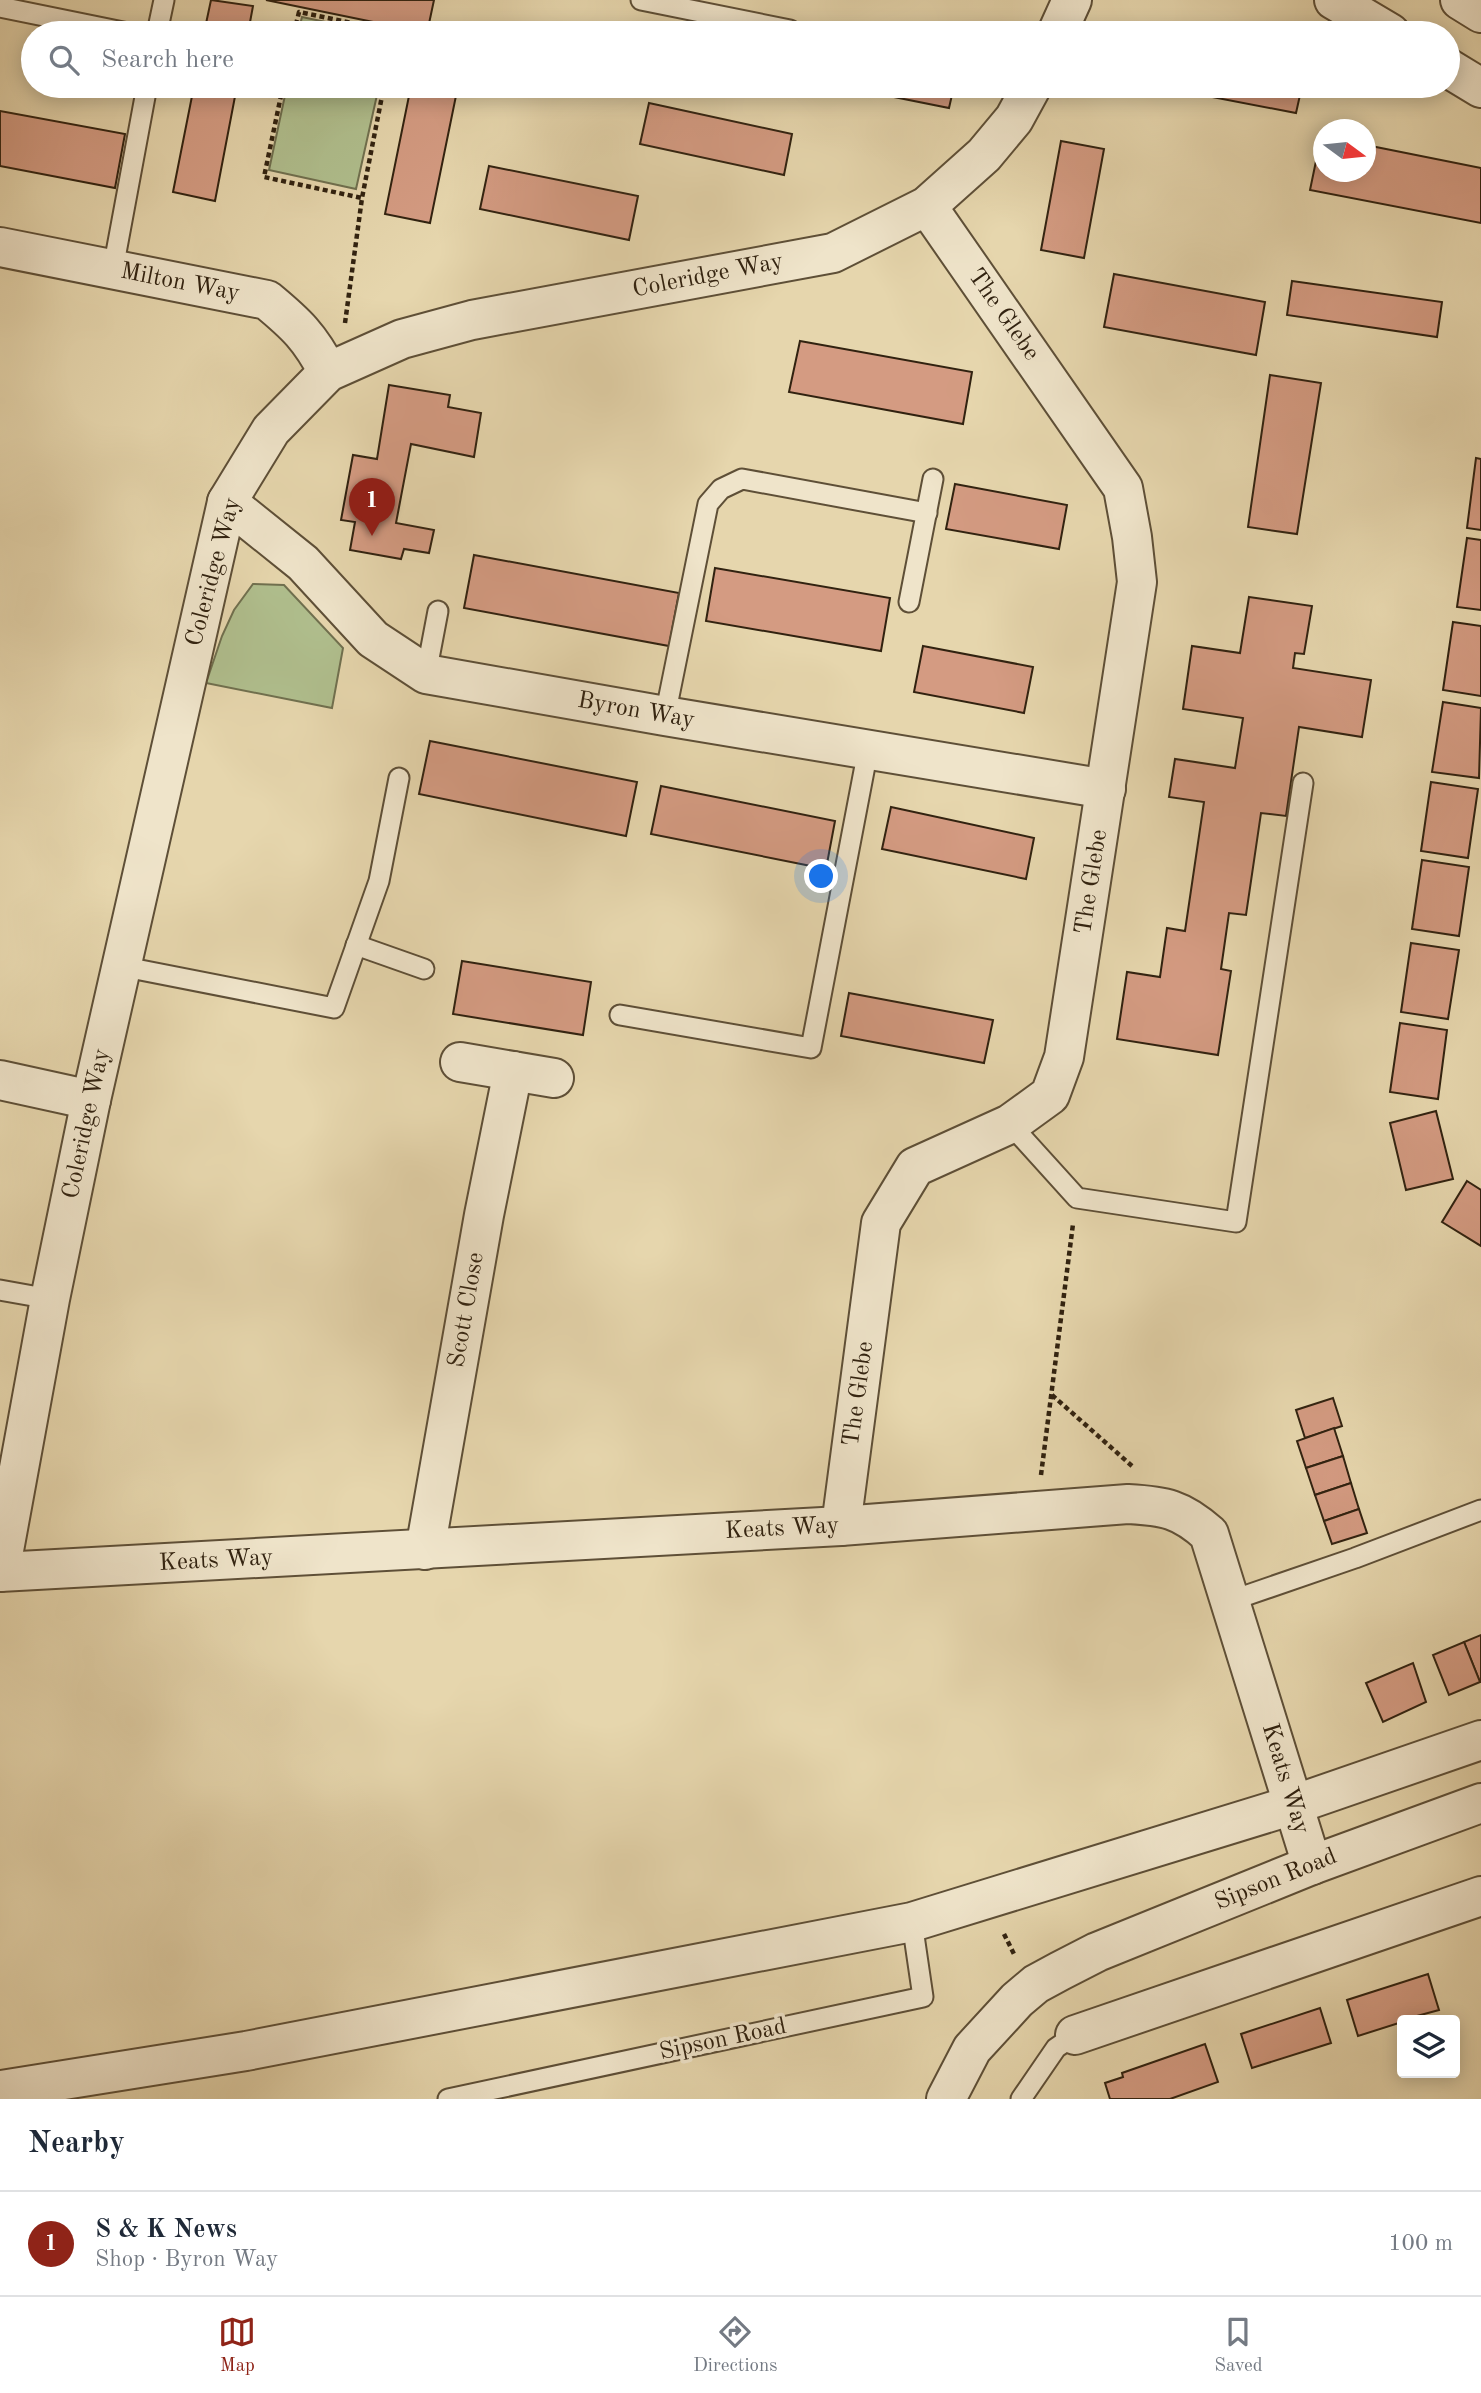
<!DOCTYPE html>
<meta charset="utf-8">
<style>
:root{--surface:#fff;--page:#f2f2f3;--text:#1f2937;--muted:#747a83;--line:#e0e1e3;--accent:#8f2418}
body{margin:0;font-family:"Old Standard TT",serif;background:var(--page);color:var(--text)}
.controls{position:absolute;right:21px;bottom:21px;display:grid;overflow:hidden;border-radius:7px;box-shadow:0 4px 18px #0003}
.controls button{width:63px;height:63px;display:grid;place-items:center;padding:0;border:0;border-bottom:2px solid var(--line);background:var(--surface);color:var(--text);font:35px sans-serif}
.compass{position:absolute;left:1313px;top:119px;width:63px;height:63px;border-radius:50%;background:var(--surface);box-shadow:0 4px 18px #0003;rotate:105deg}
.you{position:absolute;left:822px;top:877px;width:24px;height:24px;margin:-18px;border:5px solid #fff;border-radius:50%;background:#1a73e8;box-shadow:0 0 0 10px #1a73e833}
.badge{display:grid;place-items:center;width:46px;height:46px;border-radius:50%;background:var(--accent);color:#fff;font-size:23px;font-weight:700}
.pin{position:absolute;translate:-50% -58px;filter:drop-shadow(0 2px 4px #0008)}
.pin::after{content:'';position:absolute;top:37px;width:24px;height:21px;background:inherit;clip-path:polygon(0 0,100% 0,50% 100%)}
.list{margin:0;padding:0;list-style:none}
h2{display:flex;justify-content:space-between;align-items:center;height:91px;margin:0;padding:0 28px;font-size:30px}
h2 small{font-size:23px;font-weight:400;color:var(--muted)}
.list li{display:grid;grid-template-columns:46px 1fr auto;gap:21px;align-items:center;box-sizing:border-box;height:105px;padding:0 28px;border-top:2px solid var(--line)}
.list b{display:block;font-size:26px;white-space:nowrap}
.list p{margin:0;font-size:23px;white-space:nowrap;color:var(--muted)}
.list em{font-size:23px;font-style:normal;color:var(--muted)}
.icon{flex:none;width:38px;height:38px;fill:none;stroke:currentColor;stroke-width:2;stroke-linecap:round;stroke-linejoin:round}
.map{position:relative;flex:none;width:1481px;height:2099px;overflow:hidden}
.search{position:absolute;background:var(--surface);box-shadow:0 4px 18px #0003;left:21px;right:21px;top:21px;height:77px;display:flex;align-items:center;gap:18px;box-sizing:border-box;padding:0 24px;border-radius:38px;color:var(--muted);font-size:26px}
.sheet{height:196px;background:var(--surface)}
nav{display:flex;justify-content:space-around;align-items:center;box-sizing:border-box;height:98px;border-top:2px solid var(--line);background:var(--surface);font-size:19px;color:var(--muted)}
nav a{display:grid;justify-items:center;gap:4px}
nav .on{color:var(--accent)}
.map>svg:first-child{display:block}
</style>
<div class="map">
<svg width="1481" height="2099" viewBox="0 0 1481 2099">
<rect width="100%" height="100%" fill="#e6d6ad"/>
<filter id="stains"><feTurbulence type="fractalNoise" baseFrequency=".00286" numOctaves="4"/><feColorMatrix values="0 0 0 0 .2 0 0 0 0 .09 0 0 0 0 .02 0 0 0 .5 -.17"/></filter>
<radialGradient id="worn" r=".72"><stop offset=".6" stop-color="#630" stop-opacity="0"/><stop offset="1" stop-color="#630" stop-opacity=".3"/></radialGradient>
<g fill="#b0bf8e" stroke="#70704f" stroke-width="2">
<polygon points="302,17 378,33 298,33"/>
<polygon points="287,86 379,86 356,189 269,170"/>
<polygon points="253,584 284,585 343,648 332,708 206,683 222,636 234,610"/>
</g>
<g fill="#d49b82" stroke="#312210" stroke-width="2">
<polygon points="211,0 253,6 248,33 204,33"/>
<polygon points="266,0 434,0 427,33"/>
<polygon points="1127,25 1167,33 1126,33"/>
<polygon points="194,86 237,86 215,201 173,192"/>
<polygon points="411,86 458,86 430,223 385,214"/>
<polygon points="839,86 954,86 949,108"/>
<polygon points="1155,86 1302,86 1296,113"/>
<polygon points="649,103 792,134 784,175 640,144"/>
<polygon points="0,111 125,134 115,188 0,166"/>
<polygon points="1321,137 1324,137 1324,172 1366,172 1366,145 1481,168 1481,223 1310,190"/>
<polygon points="1061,141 1104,149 1084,258 1041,250"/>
<polygon points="489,166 638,196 629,240 480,209"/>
<polygon points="1114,274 1265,302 1256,355 1104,327"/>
<polygon points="1292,281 1442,302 1437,337 1287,315"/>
<polygon points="800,341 972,372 963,424 789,392"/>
<polygon points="1270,375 1321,383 1297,534 1248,527"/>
<polygon points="389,385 450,395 448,407 481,413 474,457 411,444 396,523 434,530 429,553 404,549 401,559 350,550 355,522 341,520 353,455 377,459"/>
<polygon points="1476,458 1481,459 1481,530 1467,528"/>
<polygon points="955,484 1067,505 1059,549 946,529"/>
<polygon points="1467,538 1481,540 1481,610 1457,607"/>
<polygon points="474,555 679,593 669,646 464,608"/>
<polygon points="715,568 890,598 881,651 706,621"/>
<polygon points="1249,597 1312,606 1304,654 1295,653 1293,668 1371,680 1362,737 1299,727 1286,816 1261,813 1246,915 1229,913 1221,969 1231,971 1218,1055 1117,1039 1127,972 1160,977 1167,928 1185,931 1204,802 1169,797 1175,759 1235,768 1243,718 1183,709 1192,646 1240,653"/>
<polygon points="1453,622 1481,626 1481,696 1443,690"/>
<polygon points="923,646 1033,667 1024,713 914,692"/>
<polygon points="1443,702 1481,708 1479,778 1432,772"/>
<polygon points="430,741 637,782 626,836 419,794"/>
<polygon points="1431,782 1478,789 1468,858 1421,851"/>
<polygon points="661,786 835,821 826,869 651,834"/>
<polygon points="891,807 1034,838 1026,879 882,849"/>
<polygon points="1422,860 1469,867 1459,936 1412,929"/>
<polygon points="1411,943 1459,950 1448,1019 1401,1012"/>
<polygon points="462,961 591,982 583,1035 453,1014"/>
<polygon points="849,993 993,1020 984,1063 841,1036"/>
<polygon points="1400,1023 1447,1030 1438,1099 1390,1092"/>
<polygon points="1436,1111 1453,1179 1406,1190 1390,1123"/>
<polygon points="1467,1181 1481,1190 1481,1246 1442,1222"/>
<polygon points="1333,1398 1342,1426 1305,1438 1296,1410"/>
<polygon points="1334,1428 1343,1456 1306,1468 1297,1441"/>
<polygon points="1343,1456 1351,1483 1315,1495 1306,1468"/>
<polygon points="1351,1483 1359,1509 1324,1521 1315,1495"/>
<polygon points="1359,1509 1367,1533 1332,1544 1324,1521"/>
<polygon points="1481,1635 1481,1682 1480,1682 1464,1642"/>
<polygon points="1464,1642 1480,1682 1449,1695 1433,1655"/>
<polygon points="1413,1663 1426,1702 1383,1722 1366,1683"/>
<polygon points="1428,1974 1439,2010 1402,2020 1402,2022 1358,2036 1347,2000"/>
<polygon points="1320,2008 1331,2043 1252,2068 1241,2034"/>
<polygon points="1205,2044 1218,2082 1170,2099 1110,2099 1105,2083 1123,2077 1122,2073"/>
</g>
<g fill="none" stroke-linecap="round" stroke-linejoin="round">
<defs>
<g id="service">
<polyline points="641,0 790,30"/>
<polyline points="0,7 128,33"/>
<polyline points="157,33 164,0"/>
<polyline points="113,269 147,86"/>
<polyline points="909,602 933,479"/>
<polyline points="426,674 438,611"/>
<polyline points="665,716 708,504 721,489 742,479 927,513"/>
<polyline points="356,945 424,969"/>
<polyline points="120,966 334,1008 379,881 399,778"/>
<polyline points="620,1015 811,1048 868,750"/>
<polyline points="1010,1124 1077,1198 1236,1222 1303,783"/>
<polyline points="0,1290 50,1299"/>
<polyline points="1230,1601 1355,1558 1481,1510"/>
<polyline points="448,2099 923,1997 912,1922"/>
<polyline points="1021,2099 1056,2048 1075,2035"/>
</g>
<g id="minor">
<polyline points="1334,0 1390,33"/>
<polyline points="1057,33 1072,0"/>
<polyline points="1448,68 1481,88"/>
<path d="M0 247 267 300C296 324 310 337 328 372"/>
<polyline points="227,502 303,563 373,639 426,674 665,716 1106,789"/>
<polyline points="460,1062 554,1078"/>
<polyline points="0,1080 91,1100"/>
<polyline points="841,1526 881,1223 915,1167 1010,1124 1050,1095 1064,1057 1137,582 1132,537 1123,488 927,206"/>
<polyline points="425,1550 484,1215 513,1071"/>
<polyline points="0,1572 50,1299 91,1100 227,502 271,430 328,372 402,339 472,320 833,253 927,206 984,155 1014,119 1032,86"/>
<path d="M0 1572 841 1526 1128 1504C1165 1506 1181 1509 1209 1534L1312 1865"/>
<polyline points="1075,2035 1481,1896"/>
<polyline points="1,2090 246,2051 912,1922 1293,1805 1481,1740"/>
</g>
<g id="tertiary">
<polyline points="1460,0 1481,13"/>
<polyline points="946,2099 972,2049 1017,2000 1036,1984 1060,1971 1097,1952 1312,1865 1481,1803"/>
</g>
</defs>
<use href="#service" stroke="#5e4f37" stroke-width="23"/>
<use href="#minor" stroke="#5e4f37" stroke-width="42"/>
<use href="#tertiary" stroke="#5e4f37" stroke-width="42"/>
<g stroke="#312210" stroke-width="4.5" stroke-dasharray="5 3.5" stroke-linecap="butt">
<polyline points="294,33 299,12 395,32 394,33"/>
<polyline points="283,86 264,177 362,198"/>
<polyline points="345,323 362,198 384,86"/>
<polyline points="1052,1395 1132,1466"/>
<polyline points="1041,1475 1073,1224"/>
<polyline points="1004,1934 1014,1954"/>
</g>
<use href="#service" stroke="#efe4ca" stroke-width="19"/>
<use href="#minor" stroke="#efe4ca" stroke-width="38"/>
<use href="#tertiary" stroke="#efe4ca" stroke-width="38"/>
</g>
<g text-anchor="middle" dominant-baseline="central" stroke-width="7" stroke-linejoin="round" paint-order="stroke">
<g font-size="24" fill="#312210" stroke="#efe4ca">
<text transform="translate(708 276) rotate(-11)">Coleridge Way</text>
<text transform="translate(180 283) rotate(11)">Milton Way</text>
<text transform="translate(1003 315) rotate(55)">The Glebe</text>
<text transform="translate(214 572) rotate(-75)">Coleridge Way</text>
<text transform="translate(636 711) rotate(10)">Byron Way</text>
<text transform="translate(1092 882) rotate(-81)">The Glebe</text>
<text transform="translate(87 1124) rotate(-78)">Coleridge Way</text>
<text transform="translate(467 1310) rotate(-80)">Scott Close</text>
<text transform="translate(859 1394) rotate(-82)">The Glebe</text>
<text transform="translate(782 1529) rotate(-3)">Keats Way</text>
<text transform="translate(216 1561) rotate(-3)">Keats Way</text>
<text transform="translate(1285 1779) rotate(73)">Keats Way</text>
<text transform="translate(1276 1880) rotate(-22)">Sipson Road</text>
<text transform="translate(723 2040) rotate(-12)">Sipson Road</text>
</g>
</g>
<rect width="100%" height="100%" filter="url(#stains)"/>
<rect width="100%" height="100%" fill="url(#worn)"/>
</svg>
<div class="controls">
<button><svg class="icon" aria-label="layers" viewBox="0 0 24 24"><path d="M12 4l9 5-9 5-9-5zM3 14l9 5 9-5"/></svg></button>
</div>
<svg class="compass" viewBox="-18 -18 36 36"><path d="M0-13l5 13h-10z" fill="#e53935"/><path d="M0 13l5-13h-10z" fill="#747a83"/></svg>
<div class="you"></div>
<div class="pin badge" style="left:372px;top:536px">1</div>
<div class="search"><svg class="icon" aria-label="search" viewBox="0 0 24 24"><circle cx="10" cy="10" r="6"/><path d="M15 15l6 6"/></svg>Search here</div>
</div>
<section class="sheet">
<h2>Nearby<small></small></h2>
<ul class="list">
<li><span class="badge">1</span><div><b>S &amp; K News</b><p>Shop · Byron Way</p></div><em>100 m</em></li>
</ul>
</section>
<nav>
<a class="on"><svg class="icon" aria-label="map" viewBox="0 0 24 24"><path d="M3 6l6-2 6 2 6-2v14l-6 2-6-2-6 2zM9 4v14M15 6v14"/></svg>Map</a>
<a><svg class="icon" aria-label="directions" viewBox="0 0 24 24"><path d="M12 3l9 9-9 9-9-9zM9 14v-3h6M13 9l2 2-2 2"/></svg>Directions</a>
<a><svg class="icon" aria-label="saved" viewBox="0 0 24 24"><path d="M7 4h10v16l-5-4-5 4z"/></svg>Saved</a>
</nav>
